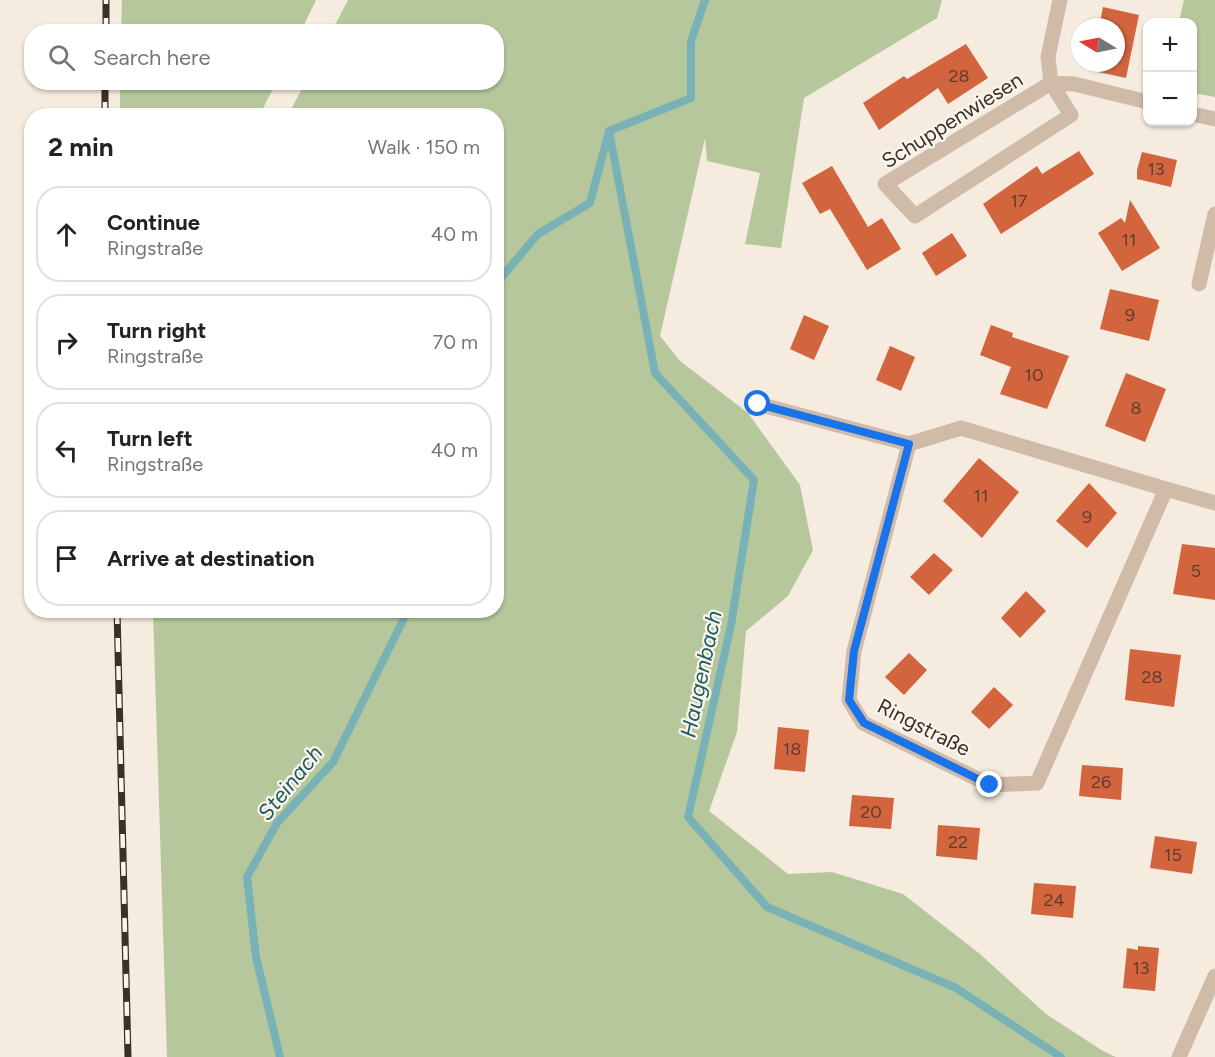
<!DOCTYPE html>
<meta charset="utf-8">
<style>
:root{--surface:#fff;--page:#f6f6f6;--text:#222;--muted:#767676;--line:#e0e0e0}
body{margin:0;font-family:Figtree,sans-serif;background:var(--page);color:var(--text)}
.controls{position:absolute;right:18px;top:18px;display:grid;overflow:hidden;border-radius:12px;box-shadow:0 2px 4px #0004}
.controls button{width:54px;height:54px;display:grid;place-items:center;padding:0;border:0;border-bottom:2px solid var(--line);background:var(--surface);color:var(--text);font:30px sans-serif}
.compass{position:absolute;left:1071px;top:18px;width:54px;height:54px;border-radius:50%;background:var(--surface);box-shadow:0 2px 4px #0004;rotate:280deg}
.stop{position:absolute;width:18px;height:18px;margin:-14px;border:4px solid #1a73e8;border-radius:50%;background:#fff}
.stop.end{background:#1a73e8;border-color:#fff;box-shadow:0 2px 6px #0008}
.list{margin:0;padding:0;list-style:none}
h2{display:flex;justify-content:space-between;align-items:center;height:78px;margin:0;padding:0 24px;font-size:26px}
h2 small{font-size:20px;font-weight:400;color:var(--muted)}
.list li{display:grid;grid-template-columns:39px 1fr auto;gap:18px;align-items:center;box-sizing:border-box;height:96px;margin:0 12px 12px;padding:0 12px;border:2px solid var(--line);border-radius:24px}
.list b{display:block;font-size:22px;white-space:nowrap}
.list p{margin:0;font-size:20px;white-space:nowrap;color:var(--muted)}
.list em{font-size:20px;font-style:normal;color:var(--muted)}
.icon{flex:none;width:33px;height:33px;fill:none;stroke:currentColor;stroke-width:2;stroke-linecap:round;stroke-linejoin:round}
.map{position:relative;flex:none;width:1215px;height:1057px;overflow:hidden}
.search{position:absolute;background:var(--surface);box-shadow:0 2px 4px #0004;left:24px;top:24px;width:480px;height:66px;display:flex;align-items:center;gap:15px;box-sizing:border-box;padding:0 21px;border-radius:24px;color:var(--muted);font-size:22px}
.panel{position:absolute;background:var(--surface);box-shadow:0 2px 4px #0004;left:24px;top:108px;width:480px;height:510px;border-radius:24px}
.map>svg:first-child{display:block}
</style>
<div class="map">
<svg width="1215" height="1057" viewBox="0 0 1215 1057">
<rect width="100%" height="100%" fill="#f5ebde"/>
<g fill="#b7c79c">
<polygon points="122,0 316,0 301,31 121,32"/>
<polygon points="348,0 942,0 937,18 804,98 781,248 745,244 760,173 707,161 705,138 660,336 680,361 748,413 800,485 813,550 788,596 746,631 737,732 709,811 788,874 832,872 903,894 980,954 1046,1014 1103,1051 1116,1057 167,1057 153,611 496,610 496,116 288,115 305,83 496,82 496,32 332,31"/>
<polygon points="1184,0 1215,0 1215,97 1193,93 1192,22 1179,22"/>
<polygon points="120,83 120,82 276,83 259,116 120,115"/>
</g>
<g fill="none" stroke-linecap="round" stroke-linejoin="round">
<g stroke="#79b2b6" stroke-width="8">
<polyline points="609,131 655,373 754,480 731,625 688,817 767,907 956,988 1061,1057"/>
<polyline points="496,284 538,234 590,203 609,131 691,98 691,41 705,0"/>
<polyline points="280,1057 256,957 247,877 277,823 333,762 408,610"/>
</g>
</g>
<g fill="#d3653e">
<polygon points="1103,7 1139,15 1126,78 1089,70 1091,63 1116,63 1116,27 1099,27"/>
<polygon points="966,44 988,78 948,104 938,88 879,130 863,103 904,76 907,79"/>
<polygon points="1079,151 1094,174 1001,234 983,204 1037,166 1042,174"/>
<polygon points="1142,152 1177,160 1171,187 1137,179 1137,170"/>
<polygon points="832,166 868,227 882,218 901,249 867,270 830,209 820,214 802,183"/>
<polygon points="1130,200 1160,248 1122,271 1098,233 1121,218 1125,223"/>
<polygon points="952,233 967,256 936,276 922,253"/>
<polygon points="1110,289 1159,300 1149,341 1100,329"/>
<polygon points="804,315 829,326 814,360 790,349"/>
<polygon points="991,325 1013,333 1012,337 1069,356 1047,409 1000,394 1011,367 980,355"/>
<polygon points="890,346 915,357 901,391 876,380"/>
<polygon points="1126,373 1166,389 1145,442 1105,426"/>
<polygon points="979,458 1019,492 982,538 943,501"/>
<polygon points="1089,483 1117,513 1087,548 1056,521"/>
<polygon points="1182,544 1215,548 1215,600 1173,594"/>
<polygon points="934,553 953,570 929,595 910,577"/>
<polygon points="1026,591 1046,611 1020,638 1001,618"/>
<polygon points="1130,649 1181,655 1174,707 1125,700"/>
<polygon points="909,653 927,670 904,695 885,677"/>
<polygon points="994,687 1013,705 989,729 971,712"/>
<polygon points="778,727 809,730 805,772 774,769"/>
<polygon points="1082,765 1123,768 1121,800 1079,796"/>
<polygon points="852,795 894,798 891,829 849,826"/>
<polygon points="938,825 980,828 977,860 936,856"/>
<polygon points="1155,836 1197,842 1192,874 1150,868"/>
<polygon points="1034,883 1076,886 1073,918 1031,914"/>
<polygon points="1138,946 1159,948 1155,991 1123,988 1127,948 1138,950"/>
</g>
<g fill="none" stroke-linecap="round" stroke-linejoin="round">
<g stroke="#cfbba8" stroke-width="15">
<polyline points="1060,0 1048,57 1051,83 1071,115 915,216 885,184 1051,83 1074,84 1148,102"/>
<polyline points="1192,114 1215,119"/>
<polyline points="1199,284 1215,214"/>
<polyline points="758,404 909,444 961,428 1166,489 1215,503"/>
<polyline points="909,444 854,651 849,700 863,723 990,785 1037,783 1166,489"/>
<polyline points="1179,1057 1215,976"/>
</g>
<defs>
<g id="rail">
<polyline points="106,32 106,0"/>
<polyline points="105,116 105,82"/>
<polyline points="117,610 128,1057"/>
</g>
</defs>
<use href="#rail" stroke="#3b2f29" stroke-width="7"/>
<use href="#rail" stroke="#fcf5eb" stroke-width="4.5" stroke-dasharray="14" stroke-linecap="butt"/>
</g>
<g fill="none" stroke-linecap="round" stroke-linejoin="round">
<polyline stroke="#1a73e8" stroke-width="8" points="758,404 909,444 854,651 849,700 864,723 990,785"/>
</g>
<g text-anchor="middle" dominant-baseline="central" stroke-width="4.5" stroke-linejoin="round" paint-order="stroke">
<g font-size="18" fill="#613c2e">
<text x="959" y="76">28</text>
<text x="1156" y="169">13</text>
<text x="1019" y="201">17</text>
<text x="1129" y="240">11</text>
<text x="1130" y="315">9</text>
<text x="1034" y="375">10</text>
<text x="1136" y="408">8</text>
<text x="981" y="496">11</text>
<text x="1087" y="517">9</text>
<text x="1196" y="571">5</text>
<text x="1152" y="677">28</text>
<text x="792" y="749">18</text>
<text x="1101" y="782">26</text>
<text x="871" y="812">20</text>
<text x="958" y="842">22</text>
<text x="1173" y="855">15</text>
<text x="1054" y="900">24</text>
<text x="1141" y="968">13</text>
</g>
<g font-size="21" fill="#3b2f29" stroke="#fcf5eb">
<text transform="translate(952 120) rotate(-32)">Schuppenwiesen</text>
<text transform="translate(924 727) rotate(27)">Ringstraße</text>
</g>
<g font-size="22" font-style="italic" fill="#195c62" stroke="#fcf5eb">
<text transform="translate(701 674) rotate(-78)">Haugenbach</text>
<text transform="translate(290 783) rotate(-51)">Steinach</text>
</g>
</g>
</svg>
<div class="controls">
<button>+</button>
<button>−</button>
</div>
<svg class="compass" viewBox="-18 -18 36 36"><path d="M0-13l5 13h-10z" fill="#e53935"/><path d="M0 13l5-13h-10z" fill="#767676"/></svg>
<div class="stop" style="left:758px;top:404px"></div>
<div class="stop end" style="left:990px;top:785px"></div>
<div class="search"><svg class="icon" aria-label="search" viewBox="0 0 24 24"><circle cx="10" cy="10" r="6"/><path d="M15 15l6 6"/></svg>Search here</div>
<section class="panel">
<h2>2 min<small>Walk · 150 m</small></h2>
<ul class="list">
<li><svg class="icon" aria-label="ahead" viewBox="0 0 24 24"><path d="M12 20V5M6 11l6-6 6 6"/></svg><div><b>Continue</b><p>Ringstraße</p></div><em>40 m</em></li>
<li><svg class="icon" aria-label="right" viewBox="0 0 24 24"><path d="M7 20v-9h11M14 6l5 5-5 5"/></svg><div><b>Turn right</b><p>Ringstraße</p></div><em>70 m</em></li>
<li><svg class="icon" aria-label="left" viewBox="0 0 24 24"><path d="M17 20v-9H6M10 6l-5 5 5 5"/></svg><div><b>Turn left</b><p>Ringstraße</p></div><em>40 m</em></li>
<li><svg class="icon" aria-label="arrive" viewBox="0 0 24 24"><path d="M6 21V4h12l-3 4 3 4H6"/></svg><div><b>Arrive at destination</b></div></li>
</ul>
</section>
</div>
